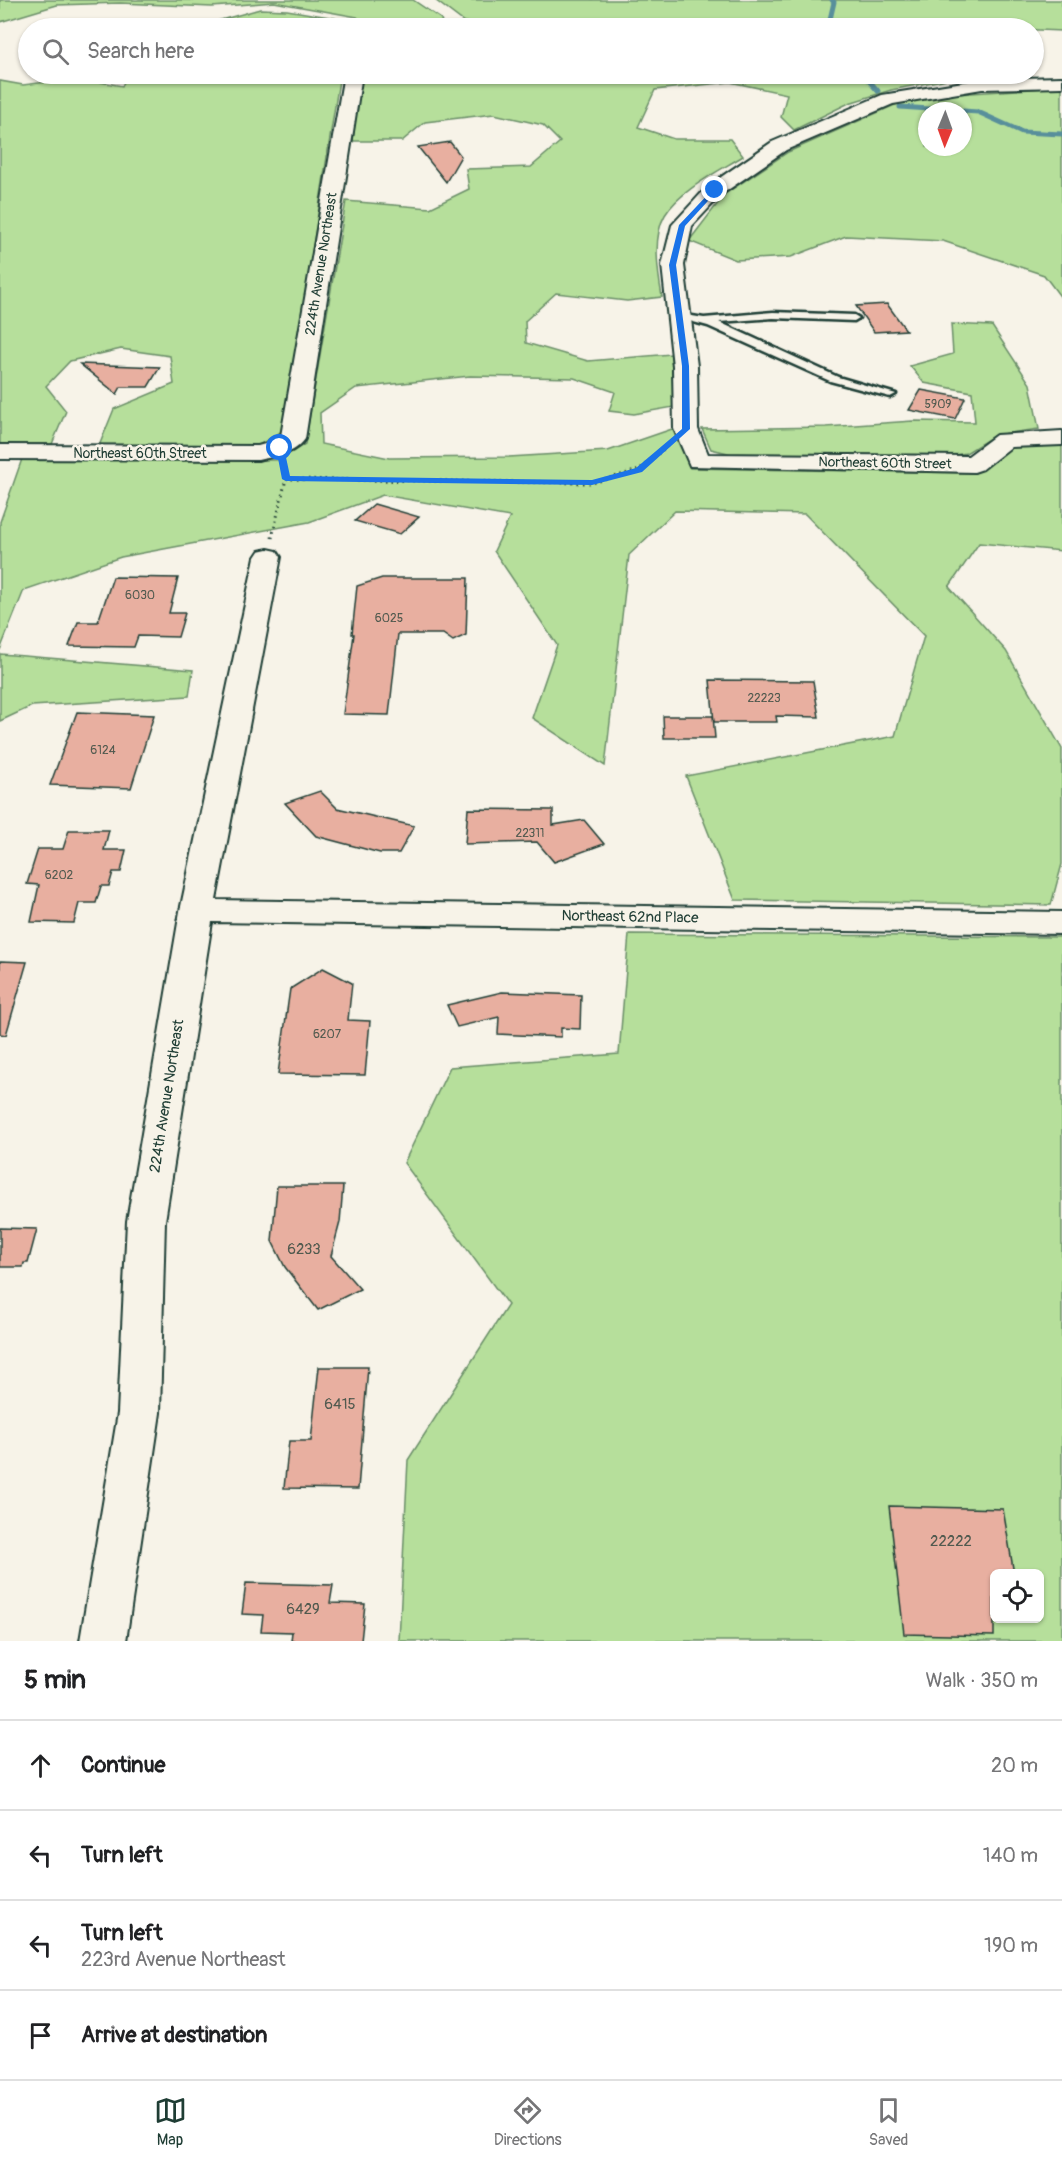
<!DOCTYPE html>
<meta charset="utf-8">
<style>
:root{--surface:#fff;--page:#f2f2f2;--text:#202124;--muted:#757577;--line:#e0e0e0;--accent:#1f3d34}
body{margin:0;font-family:Pangolin,sans-serif;background:var(--page);color:var(--text)}
.controls{position:absolute;right:18px;bottom:18px;display:grid;overflow:hidden;border-radius:9px;box-shadow:0 2px 4px #0004}
.controls button{width:54px;height:54px;display:grid;place-items:center;padding:0;border:0;border-bottom:2px solid var(--line);background:var(--surface);color:var(--text);font:30px sans-serif}
.compass{position:absolute;left:918px;top:102px;width:54px;height:54px;border-radius:50%;background:var(--surface);box-shadow:0 2px 4px #0004;rotate:181deg}
.stop{position:absolute;width:18px;height:18px;margin:-14px;border:4px solid #1a73e8;border-radius:50%;background:#fff}
.stop.end{background:#1a73e8;border-color:#fff;box-shadow:0 2px 6px #0008}
.list{margin:0;padding:0;list-style:none}
h2{display:flex;justify-content:space-between;align-items:center;height:78px;margin:0;padding:0 24px;font-size:26px}
h2 small{font-size:20px;font-weight:400;color:var(--muted)}
.list li{display:grid;grid-template-columns:39px 1fr auto;gap:18px;align-items:center;box-sizing:border-box;height:90px;padding:0 24px;border-top:2px solid var(--line)}
.list b{display:block;font-size:22px;white-space:nowrap}
.list p{margin:0;font-size:20px;white-space:nowrap;color:var(--muted)}
.list em{font-size:20px;font-style:normal;color:var(--muted)}
.icon{flex:none;width:33px;height:33px;fill:none;stroke:currentColor;stroke-width:2;stroke-linecap:round;stroke-linejoin:round}
.map{position:relative;flex:none;width:1062px;height:1641px;overflow:hidden}
.search{position:absolute;background:var(--surface);box-shadow:0 2px 4px #0004;left:18px;right:18px;top:18px;height:66px;display:flex;align-items:center;gap:15px;box-sizing:border-box;padding:0 21px;border-radius:33px;color:var(--muted);font-size:22px}
.sheet{height:438px;background:var(--surface)}
nav{display:flex;justify-content:space-around;align-items:center;box-sizing:border-box;height:84px;border-top:2px solid var(--line);background:var(--surface);font-size:16px;color:var(--muted)}
nav a{display:grid;justify-items:center;gap:3px}
nav .on{color:var(--accent)}
.map>svg:first-child{display:block}
</style>
<div class="map">
<svg width="1062" height="1641" viewBox="0 0 1062 1641">
<rect width="100%" height="100%" fill="#f7f3e8"/>
<filter id="ink" filterUnits="userSpaceOnUse"><feTurbulence type="fractalNoise" baseFrequency=".0167" numOctaves="2"/><feDisplacementMap in="SourceGraphic" scale="12" xChannelSelector="R" yChannelSelector="G"/><feConvolveMatrix kernelMatrix="1 2 1 2 8 2 1 2 1" color-interpolation-filters="sRGB"/></filter>
<g filter="url(#ink)">
<g fill="#b6df9b" stroke="#6a8e68" stroke-width="1.5" fill-rule="evenodd">
<polygon points="0,0 413,0 441,19 443,28 368,28 357,17 274,2 212,7 120,3 57,5 0,22"/>
<polygon points="435,0 1062,0 1062,31 971,27 497,28 464,22"/>
<polygon points="260,9 287,10 335,18 345,28 192,28"/>
<polygon points="128,74 340,74 284,430 259,445 99,446 114,409 174,384 170,356 121,349 70,361 46,386 66,411 52,444 0,444 0,81 23,85 79,78 122,86"/>
<path d="M360 74H418L442 78 480 74H541L543 79 583 81 607 74H946L948 79 891 90 849 103 794 130 781 117 787 94 730 82 655 90 638 127 674 139H730L743 156C719 171 680 190 665 215 652 237 658 273 662 297L627 301 556 293 525 321 526 343 588 361 671 354 674 407 634 414 609 411 615 392 574 378 470 376 356 388 320 413 321 444 389 458 509 457 608 451 675 428 690 468 975 473 1012 445 1062 443V551L979 543 949 587 1006 651 1062 749V864L1051 905 735 900 686 776 895 736 924 636 805 514 675 511 629 555 605 766 532 718 557 645 494 551 510 517 383 495 309 522 121 557 24 590 0 650V522L22 459 279 460 305 444 346 201 430 208 469 189 466 169 531 167 560 142 543 125 494 114 425 122 402 141H353Z"/>
<path d="M1062 87V299L1044 275 943 241 846 236 791 257 736 260 689 241 725 194 788 152 897 104 941 95ZM927 111H963V147H927Z"/>
<polygon points="951,324 992,326 1030,384 1039,429 995,435 966,453 950,456 741,456 711,449 702,429 826,427 913,421 975,422 972,392 924,383 910,366 953,354"/>
<polygon points="0,654 193,670 189,696 32,706 0,721"/>
<path d="M629 934 1062 937V1641H399L408 1460 508 1305 404 1163 450 1067 619 1054ZM994 1574H1040V1618H994Z"/>
</g>
<g fill="none" stroke-linecap="round" stroke-linejoin="round">
<g stroke="#588f9b" stroke-width="5">
<polyline points="828,28 834,2 832,0"/>
<polyline points="863,74 878,91"/>
<polyline points="900,107 959,111"/>
<polyline points="963,111 978,112 1022,132 1062,134"/>
</g>
</g>
<g fill="#e8afa0" stroke="#1f3d34" stroke-width="1.5">
<polygon points="450,142 461,156 446,182 418,147"/>
<polygon points="887,304 906,330 874,332 856,306"/>
<polygon points="80,364 160,367 148,387 121,387 117,394"/>
<polygon points="921,390 965,398 955,419 909,410"/>
<polygon points="374,504 419,517 400,534 355,521"/>
<polygon points="113,577 178,578 169,613 185,613 178,637 138,636 134,647 69,646 78,622 98,622"/>
<polygon points="382,578 468,578 466,635 453,641 443,634 398,634 389,715 343,714 354,634 352,634 357,586"/>
<polygon points="710,680 813,681 819,717 776,716 777,722 714,722"/>
<polygon points="77,712 154,715 131,788 50,785"/>
<polygon points="663,716 713,716 715,738 664,738"/>
<polygon points="320,791 337,808 414,826 399,853 380,853 316,836 285,803"/>
<polygon points="468,809 553,810 553,825 584,820 604,844 554,862 537,842 465,844"/>
<polygon points="69,830 109,830 104,850 126,850 121,872 113,872 109,886 101,886 96,903 79,903 74,923 31,922 39,885 27,884 38,849 63,849"/>
<polygon points="0,961 27,962 6,1035 0,1034"/>
<polygon points="323,968 352,983 348,1020 370,1021 365,1075 278,1074 290,989"/>
<polygon points="502,992 581,995 580,1029 561,1028 561,1037 498,1034 499,1017 457,1027 447,1005"/>
<polygon points="277,1186 343,1186 340,1222 331,1256 360,1289 318,1310 285,1267 272,1241"/>
<polygon points="0,1228 37,1229 28,1263 24,1263 23,1267 0,1267"/>
<polygon points="319,1367 368,1367 358,1489 284,1488 289,1441 311,1441"/>
<polygon points="889,1506 1003,1509 1014,1574 994,1574 994,1636 904,1634"/>
<polygon points="246,1583 333,1585 330,1603 365,1604 361,1641 291,1641 292,1632 261,1631 263,1615 242,1614"/>
</g>
<g fill="none" stroke-linecap="round" stroke-linejoin="round">
<defs>
<polygon id="service" points="773,312 854,315 859,318 854,321 773,318 719,322 838,377 896,394 890,397 830,381 708,326 675,317 680,314 704,318"/>
<g id="minor">
<path d="M344 74H362L305 439C294 455 275 456 258 460L0 459V445L258 446 272 442 281 436Z"/>
<polygon points="1062,77 1062,87 982,89 893,104 786,150 722,194 692,226 684,265 697,366 698,429 708,454 968,456 996,435 1062,431 1062,445 1011,447 983,469 974,472 690,466 674,429 673,366 662,265 672,225 708,186 772,142 882,95 982,79"/>
<polygon points="268,549 277,551 281,557 216,900 1062,912 1062,934 212,922 165,1221 160,1413 126,1641 80,1641 118,1413 127,1221 180,911 255,557 259,551"/>
</g>
</defs>
<use href="#service" stroke="#1f3d34" stroke-width="5"/>
<use href="#minor" stroke="#1f3d34" stroke-width="4"/>
<g stroke="#1f3d34" stroke-width="3" stroke-dasharray="1.5 4" stroke-linecap="butt">
<polyline points="286,479 592,483 639,470 668,445"/>
<polyline points="272,538 286,479 284,467"/>
</g>
<use href="#service" fill="#f7f3e8" fill-rule="evenodd"/>
<use href="#minor" fill="#f7f3e8" fill-rule="evenodd"/>
</g>
</g>
<polygon fill="#1a73e8" points="713,189 718,190 685,226 676,265 689,366 690,429 642,472 592,485 286,481 282,479 276,448 280,446 284,448 290,476 592,480 636,468 682,429 682,366 669,265 679,225"/>
<g text-anchor="middle" dominant-baseline="central" stroke-width="5" stroke-linejoin="round" paint-order="stroke">
<g font-size="12" fill="#515a4f">
<text x="938" y="404">5909</text>
<text x="140" y="595">6030</text>
<text x="389" y="618">6025</text>
<text x="764" y="698">22223</text>
<text x="103" y="750">6124</text>
<text x="530" y="833">22311</text>
<text x="59" y="875">6202</text>
<text x="327" y="1034">6207</text>
</g>
<g font-size="14" fill="#1f3d34" stroke="#f7f3e8">
<text transform="translate(321 264) rotate(-81)">224th Avenue Northeast</text>
<text x="140" y="453">Northeast 60th Street</text>
<text transform="translate(885 463) rotate(1)">Northeast 60th Street</text>
</g>
<g font-size="15" fill="#1f3d34" stroke="#f7f3e8">
<text transform="translate(630 917) rotate(1)">Northeast 62nd Place</text>
<text transform="translate(167 1096) rotate(-81)">224th Avenue Northeast</text>
</g>
<g font-size="15" fill="#515a4f">
<text x="304" y="1249">6233</text>
<text x="340" y="1404">6415</text>
<text x="951" y="1541">22222</text>
<text x="303" y="1609">6429</text>
</g>
</g>
</svg>
<div class="controls">
<button><svg class="icon" aria-label="locate" viewBox="0 0 24 24"><circle cx="12" cy="12" r="6"/><path d="M12 2v4M12 18v4M2 12h4M18 12h4"/></svg></button>
</div>
<svg class="compass" viewBox="-18 -18 36 36"><path d="M0-13l5 13h-10z" fill="#e53935"/><path d="M0 13l5-13h-10z" fill="#757577"/></svg>
<div class="stop" style="left:280px;top:448px"></div>
<div class="stop end" style="left:715px;top:190px"></div>
<div class="search"><svg class="icon" aria-label="search" viewBox="0 0 24 24"><circle cx="10" cy="10" r="6"/><path d="M15 15l6 6"/></svg>Search here</div>
</div>
<section class="sheet">
<h2>5 min<small>Walk · 350 m</small></h2>
<ul class="list">
<li><svg class="icon" aria-label="ahead" viewBox="0 0 24 24"><path d="M12 20V5M6 11l6-6 6 6"/></svg><div><b>Continue</b></div><em>20 m</em></li>
<li><svg class="icon" aria-label="left" viewBox="0 0 24 24"><path d="M17 20v-9H6M10 6l-5 5 5 5"/></svg><div><b>Turn left</b></div><em>140 m</em></li>
<li><svg class="icon" aria-label="left" viewBox="0 0 24 24"><path d="M17 20v-9H6M10 6l-5 5 5 5"/></svg><div><b>Turn left</b><p>223rd Avenue Northeast</p></div><em>190 m</em></li>
<li><svg class="icon" aria-label="arrive" viewBox="0 0 24 24"><path d="M6 21V4h12l-3 4 3 4H6"/></svg><div><b>Arrive at destination</b></div></li>
</ul>
</section>
<nav>
<a class="on"><svg class="icon" aria-label="map" viewBox="0 0 24 24"><path d="M3 6l6-2 6 2 6-2v14l-6 2-6-2-6 2zM9 4v14M15 6v14"/></svg>Map</a>
<a><svg class="icon" aria-label="directions" viewBox="0 0 24 24"><path d="M12 3l9 9-9 9-9-9zM9 14v-3h6M13 9l2 2-2 2"/></svg>Directions</a>
<a><svg class="icon" aria-label="saved" viewBox="0 0 24 24"><path d="M7 4h10v16l-5-4-5 4z"/></svg>Saved</a>
</nav>
